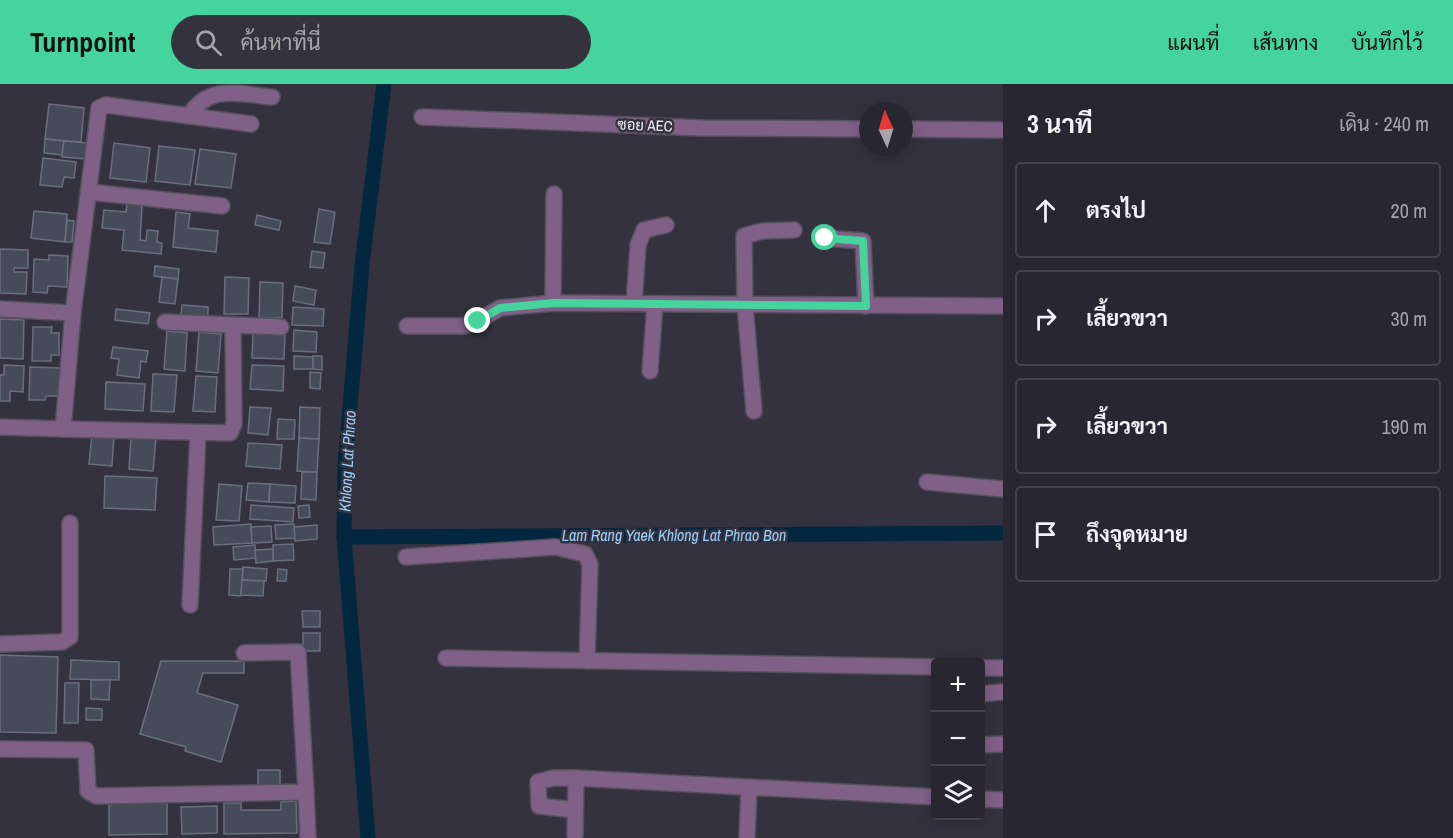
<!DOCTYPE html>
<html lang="th">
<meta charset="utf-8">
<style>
:root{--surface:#282630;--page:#34323c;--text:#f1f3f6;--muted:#a5a5ab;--line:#44434c;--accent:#46d49e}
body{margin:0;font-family:"Archivo Narrow",Sarabun,sans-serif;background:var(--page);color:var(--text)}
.controls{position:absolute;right:18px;bottom:18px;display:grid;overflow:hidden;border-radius:6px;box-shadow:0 3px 15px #0003}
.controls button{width:54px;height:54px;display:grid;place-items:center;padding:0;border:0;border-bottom:2px solid var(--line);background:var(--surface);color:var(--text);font:30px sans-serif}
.compass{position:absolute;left:859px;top:18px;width:54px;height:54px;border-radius:50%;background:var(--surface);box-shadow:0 3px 15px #0003;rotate:356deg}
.stop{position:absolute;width:18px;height:18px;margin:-14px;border:4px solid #46d49e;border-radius:50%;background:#fff}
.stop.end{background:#46d49e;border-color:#fff;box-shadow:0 2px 6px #0008}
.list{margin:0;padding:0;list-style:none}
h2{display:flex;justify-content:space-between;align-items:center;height:78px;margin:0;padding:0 24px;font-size:26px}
h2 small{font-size:20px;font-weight:400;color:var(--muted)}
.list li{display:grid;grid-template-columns:39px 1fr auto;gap:18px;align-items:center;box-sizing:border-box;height:96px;margin:0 12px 12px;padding:0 12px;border:2px solid var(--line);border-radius:6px}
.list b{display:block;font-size:22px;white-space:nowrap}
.list em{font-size:20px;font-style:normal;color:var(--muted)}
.icon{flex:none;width:33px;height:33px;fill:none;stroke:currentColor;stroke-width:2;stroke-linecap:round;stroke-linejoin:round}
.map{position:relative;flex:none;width:1003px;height:754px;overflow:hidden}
header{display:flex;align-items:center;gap:36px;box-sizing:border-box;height:84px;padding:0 30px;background:var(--accent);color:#111}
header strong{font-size:28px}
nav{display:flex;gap:33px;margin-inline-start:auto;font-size:21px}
.search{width:420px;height:54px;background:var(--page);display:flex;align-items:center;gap:15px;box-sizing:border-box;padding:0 21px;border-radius:33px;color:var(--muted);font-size:22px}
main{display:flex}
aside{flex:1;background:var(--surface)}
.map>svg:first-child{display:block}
</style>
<header>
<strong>Turnpoint</strong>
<div class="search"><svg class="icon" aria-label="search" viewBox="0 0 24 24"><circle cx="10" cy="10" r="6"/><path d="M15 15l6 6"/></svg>ค้นหาที่นี่</div>
<nav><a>แผนที่</a><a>เส้นทาง</a><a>บันทึกไว้</a></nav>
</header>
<main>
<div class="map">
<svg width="1003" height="754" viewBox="0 0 1003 754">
<rect width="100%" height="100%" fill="#353240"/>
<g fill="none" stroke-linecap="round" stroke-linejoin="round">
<g stroke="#02273f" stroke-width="15">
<polyline points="344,453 1003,449"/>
<polyline points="368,754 344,453 345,382 362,181 384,0"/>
</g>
</g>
<g fill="#454b59" stroke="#696f7f" stroke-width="1.5">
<polygon points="49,20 84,24 81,58 45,55"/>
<polygon points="45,55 64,57 62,71 44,69"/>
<polygon points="64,57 87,59 86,75 62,73"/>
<polygon points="114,59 150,64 146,98 110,94"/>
<polygon points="159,62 195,66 190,101 155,97"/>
<polygon points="200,65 236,70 231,104 195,100"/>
<polygon points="43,74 76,78 74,94 64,93 62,103 40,101"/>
<polygon points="127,120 142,122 140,156 146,157 147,146 158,147 157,158 162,159 161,170 122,166 124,146 102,144 104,126 126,128"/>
<polygon points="319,125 335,128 330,160 314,158"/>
<polygon points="34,127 67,130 65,158 31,154"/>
<polygon points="176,128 190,130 188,144 218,147 216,168 173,163"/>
<polygon points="257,131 281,137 279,146 255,141"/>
<polygon points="67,136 74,137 72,158 65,158"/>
<polygon points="0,165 28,166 28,184 14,184 14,188 27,188 26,210 0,209"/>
<polygon points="312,167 325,169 323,184 310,183"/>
<polygon points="49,171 68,172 67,203 48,202 47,209 33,208 34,175 49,176"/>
<polygon points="155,182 179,185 178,195 154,192"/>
<polygon points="162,193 178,195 175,220 159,218"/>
<polygon points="225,193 249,194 248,230 224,230"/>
<polygon points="260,198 283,199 282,234 259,234"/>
<polygon points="295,202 316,206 314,221 293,217"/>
<polygon points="182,221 208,223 208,233 181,231"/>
<polygon points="293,223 324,225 323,242 292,241"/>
<polygon points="116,225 150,229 148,240 115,236"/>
<polygon points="0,235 24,236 23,275 0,274"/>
<polygon points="33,243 52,243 51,249 59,249 59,271 51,271 51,277 32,277"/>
<polygon points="294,246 317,248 316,268 293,267"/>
<polygon points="167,247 187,249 185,287 164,285"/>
<polygon points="199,248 221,250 218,289 196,287"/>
<polygon points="253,249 285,251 284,275 252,274"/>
<polygon points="113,263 148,267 146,278 141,277 139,294 117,291 119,275 111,274"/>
<polygon points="294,272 313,273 313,285 294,285"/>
<polygon points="322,272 322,286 313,285 313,272"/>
<polygon points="4,281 24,282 23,308 10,307 10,317 0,317 0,291 4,291"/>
<polygon points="252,281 284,282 283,307 250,305"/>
<polygon points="30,283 60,284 59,312 46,312 45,316 29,316"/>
<polygon points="310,288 321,289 320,305 310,304"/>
<polygon points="153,290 177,291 174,328 151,327"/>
<polygon points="196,292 217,293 215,328 193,327"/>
<polygon points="106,298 145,300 143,327 105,325"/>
<polygon points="250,323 271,324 268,351 248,349"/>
<polygon points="300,323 320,324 319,355 299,354"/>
<polygon points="278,335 295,336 294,355 277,355"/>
<polygon points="92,350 114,352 112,382 89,380"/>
<polygon points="131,352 156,354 153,387 129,385"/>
<polygon points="299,354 319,355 317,388 297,387"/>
<polygon points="248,359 282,361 280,385 246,382"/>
<polygon points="302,388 317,388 316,416 301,415"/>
<polygon points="105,392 157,394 155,426 104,424"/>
<polygon points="248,399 270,400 269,418 246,416"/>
<polygon points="219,400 242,402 239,437 216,436"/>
<polygon points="270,400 296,402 295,419 269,418"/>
<polygon points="251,421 294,424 293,438 250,435"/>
<polygon points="309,421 310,433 299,434 298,422"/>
<polygon points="251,440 252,459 214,461 213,443"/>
<polygon points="294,440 295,454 276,455 275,441"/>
<polygon points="317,441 317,455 295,457 294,443"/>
<polygon points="271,442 272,458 252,459 251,443"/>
<polygon points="293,460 294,476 273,477 273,461"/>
<polygon points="255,461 256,474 234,476 233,463"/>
<polygon points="273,465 273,477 256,479 255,466"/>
<polygon points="243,483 267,485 266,497 242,496"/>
<polygon points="230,485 243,485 241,512 229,511"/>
<polygon points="278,485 287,486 286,497 277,497"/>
<polygon points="242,496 264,497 263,512 241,511"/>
<polygon points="302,527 320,527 320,543 303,543"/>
<rect x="303" y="549" width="17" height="18"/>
<polygon points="0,571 58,573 56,649 0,648"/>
<polygon points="71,576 119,578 119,596 70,595"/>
<polygon points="161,577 244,577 244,589 203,589 197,609 238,621 221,678 185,667 186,663 140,650"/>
<polygon points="91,596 110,596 109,616 91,615"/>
<polygon points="65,599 79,599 78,639 64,639"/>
<polygon points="86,624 102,625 102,636 86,636"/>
<rect x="258" y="686" width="22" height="15"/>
<polygon points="167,717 167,750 109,751 109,718"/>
<polygon points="296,717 297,749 224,750 224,719 241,719 241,726 281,726 281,718"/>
<polygon points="217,722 217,749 182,750 181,723"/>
</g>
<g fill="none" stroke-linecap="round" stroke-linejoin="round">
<defs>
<g id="minor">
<path d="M189 32C208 0 239 10 272 13"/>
<polyline points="422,33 703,44 868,45"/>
<polyline points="904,45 1003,46"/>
<polyline points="89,108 222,122"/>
<polyline points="825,154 863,157 866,222"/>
<polyline points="553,219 554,110"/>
<polyline points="634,219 638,161 644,146 666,141"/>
<polyline points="0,225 73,229"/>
<polyline points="165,238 281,243"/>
<polyline points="407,242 464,242 478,237 500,224 553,219 1003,222"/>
<polyline points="650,287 655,220"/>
<polyline points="754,327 745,221 744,152 762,147 794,146"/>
<polyline points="0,343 63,345 73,229 99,24 106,21 251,40"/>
<polyline points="63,345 230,349 234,340 233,242"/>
<polyline points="927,398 1003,405"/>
<polyline points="406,473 555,463 585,470 590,480 587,577"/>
<polyline points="190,521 198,349"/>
<polyline points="0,560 62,558 70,553 70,439"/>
<polyline points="446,574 936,583"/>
<polyline points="980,584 1003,584"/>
<polyline points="980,610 1003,608"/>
<polyline points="980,661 1003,660"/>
<polyline points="0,665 86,666 88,707 96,712 306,708 298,568 244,569"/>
<polyline points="306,708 308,754"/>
<polyline points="980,715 1003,716"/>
<polyline points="575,726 539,722 538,698 553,694 576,694 936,713"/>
<polyline points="575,751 576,694"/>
<polyline points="747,754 749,703"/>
</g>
</defs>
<use href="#minor" stroke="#53505d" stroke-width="18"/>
<use href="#minor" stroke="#816087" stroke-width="15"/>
</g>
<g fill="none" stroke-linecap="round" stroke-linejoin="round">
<polyline stroke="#46d49e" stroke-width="8" points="478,237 500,224 553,219 866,222 863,157 825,154"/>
</g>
<g text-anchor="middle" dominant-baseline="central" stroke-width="5" stroke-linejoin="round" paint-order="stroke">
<g font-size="15" fill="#efeef7" stroke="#353240">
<text transform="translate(645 41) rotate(2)">ซอย AEC</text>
</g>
<g font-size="16" font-style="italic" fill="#9acef6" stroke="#353240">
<text transform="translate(347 377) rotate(-87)">Khlong Lat Phrao</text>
<text x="674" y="451">Lam Rang Yaek Khlong Lat Phrao Bon</text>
</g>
</g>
</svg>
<div class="controls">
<button>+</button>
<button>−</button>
<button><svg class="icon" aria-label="layers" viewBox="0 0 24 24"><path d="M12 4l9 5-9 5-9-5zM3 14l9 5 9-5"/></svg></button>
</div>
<svg class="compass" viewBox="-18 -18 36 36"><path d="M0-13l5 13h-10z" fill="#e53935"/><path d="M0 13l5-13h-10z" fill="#a5a5ab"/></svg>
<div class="stop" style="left:825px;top:154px"></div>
<div class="stop end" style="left:478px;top:237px"></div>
</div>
<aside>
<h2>3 นาที<small>เดิน · 240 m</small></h2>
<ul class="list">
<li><svg class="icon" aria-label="ahead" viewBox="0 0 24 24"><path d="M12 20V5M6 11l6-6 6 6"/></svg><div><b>ตรงไป</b></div><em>20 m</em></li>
<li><svg class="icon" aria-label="right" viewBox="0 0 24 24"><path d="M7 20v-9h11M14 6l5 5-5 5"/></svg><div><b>เลี้ยวขวา</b></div><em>30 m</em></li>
<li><svg class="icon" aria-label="right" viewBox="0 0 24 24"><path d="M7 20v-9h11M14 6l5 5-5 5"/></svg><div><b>เลี้ยวขวา</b></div><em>190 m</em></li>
<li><svg class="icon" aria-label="arrive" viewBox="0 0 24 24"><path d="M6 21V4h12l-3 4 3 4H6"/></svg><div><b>ถึงจุดหมาย</b></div></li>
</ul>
</aside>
</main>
